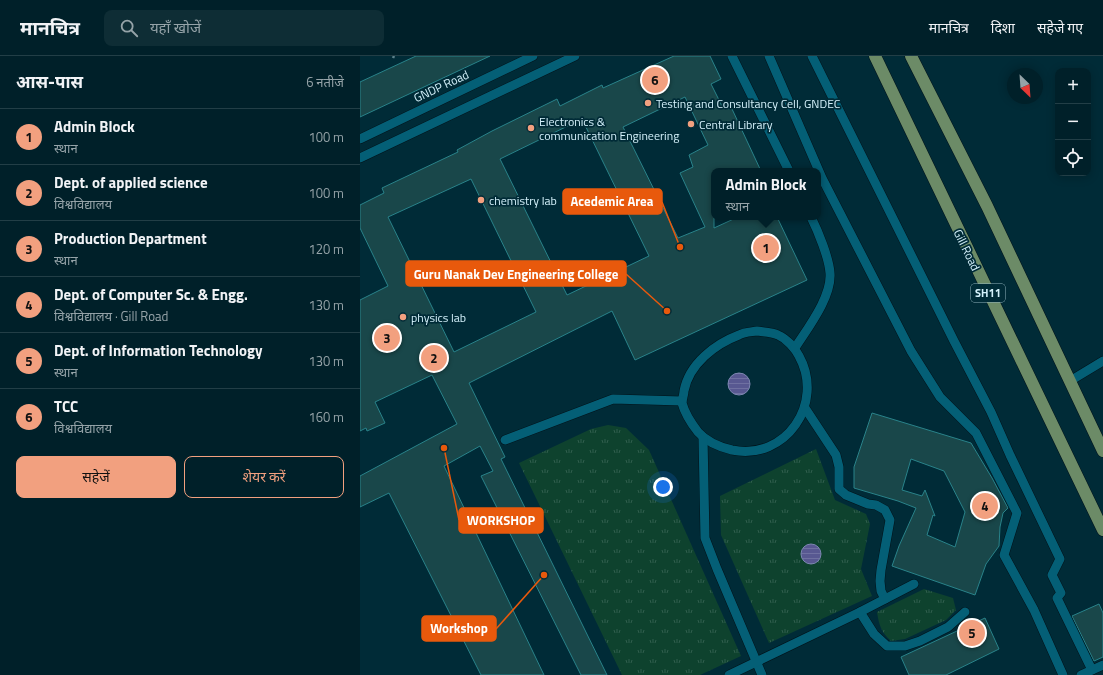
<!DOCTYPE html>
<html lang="hi">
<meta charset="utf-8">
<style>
:root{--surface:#002029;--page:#0e2d35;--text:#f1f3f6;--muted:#95a3a8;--line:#223e46;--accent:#f2a07f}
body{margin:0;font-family:"Titillium Web","Noto Sans Devanagari",sans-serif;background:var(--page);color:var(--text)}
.controls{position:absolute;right:12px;top:12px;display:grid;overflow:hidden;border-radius:8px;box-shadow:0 2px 10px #0003}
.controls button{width:36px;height:36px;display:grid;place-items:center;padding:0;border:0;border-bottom:1px solid var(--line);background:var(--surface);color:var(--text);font:20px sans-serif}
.compass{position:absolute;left:647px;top:12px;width:36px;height:36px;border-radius:50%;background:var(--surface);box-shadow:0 2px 10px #0003;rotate:155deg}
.you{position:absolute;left:303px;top:431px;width:14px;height:14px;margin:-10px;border:3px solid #fff;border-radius:50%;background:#1a73e8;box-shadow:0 0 0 6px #1a73e833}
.badge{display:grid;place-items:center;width:26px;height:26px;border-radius:50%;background:var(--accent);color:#111;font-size:13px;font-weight:700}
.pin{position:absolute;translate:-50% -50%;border:2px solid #fff;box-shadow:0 1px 4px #0006}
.popup{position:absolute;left:351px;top:112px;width:110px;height:52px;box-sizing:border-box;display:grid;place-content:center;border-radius:8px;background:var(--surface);filter:drop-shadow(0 1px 3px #0005);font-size:13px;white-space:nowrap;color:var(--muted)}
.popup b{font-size:15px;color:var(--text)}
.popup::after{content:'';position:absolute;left:50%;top:100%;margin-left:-8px;border:8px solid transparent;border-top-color:var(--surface)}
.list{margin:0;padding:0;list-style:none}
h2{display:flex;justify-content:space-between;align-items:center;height:52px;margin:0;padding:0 16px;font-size:17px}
h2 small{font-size:13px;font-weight:400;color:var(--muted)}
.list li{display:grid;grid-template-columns:26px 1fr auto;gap:12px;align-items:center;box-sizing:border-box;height:56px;padding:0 16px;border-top:1px solid var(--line)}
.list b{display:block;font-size:15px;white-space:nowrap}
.list p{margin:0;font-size:13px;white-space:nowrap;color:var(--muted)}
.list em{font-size:13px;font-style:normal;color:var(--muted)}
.actions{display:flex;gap:8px;padding:12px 16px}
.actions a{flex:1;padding:9px 0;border:1px solid var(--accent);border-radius:8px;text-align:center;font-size:14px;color:var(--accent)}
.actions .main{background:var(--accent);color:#111}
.icon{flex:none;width:22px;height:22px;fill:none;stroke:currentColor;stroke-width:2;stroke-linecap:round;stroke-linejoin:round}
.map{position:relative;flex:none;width:743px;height:619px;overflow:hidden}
header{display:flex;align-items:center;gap:24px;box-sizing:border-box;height:56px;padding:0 20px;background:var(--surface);border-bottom:1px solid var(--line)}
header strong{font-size:19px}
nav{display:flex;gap:22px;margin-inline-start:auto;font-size:14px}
.search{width:280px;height:36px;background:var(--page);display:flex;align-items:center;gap:10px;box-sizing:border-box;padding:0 14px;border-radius:8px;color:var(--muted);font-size:15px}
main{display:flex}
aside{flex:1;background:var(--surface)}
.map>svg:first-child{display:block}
</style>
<header>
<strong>मानचित्र</strong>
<div class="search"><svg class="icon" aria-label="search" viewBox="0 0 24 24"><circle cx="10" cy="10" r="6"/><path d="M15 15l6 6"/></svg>यहाँ खोजें</div>
<nav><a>मानचित्र</a><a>दिशा</a><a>सहेजे गए</a></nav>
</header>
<main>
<aside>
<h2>आस-पास<small>6 नतीजे</small></h2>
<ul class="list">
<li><span class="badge">1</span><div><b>Admin Block</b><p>स्थान</p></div><em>100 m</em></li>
<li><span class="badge">2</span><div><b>Dept. of applied science</b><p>विश्वविद्यालय</p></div><em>100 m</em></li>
<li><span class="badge">3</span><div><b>Production Department</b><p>स्थान</p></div><em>120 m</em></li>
<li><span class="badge">4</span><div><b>Dept. of Computer Sc. &amp; Engg.</b><p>विश्वविद्यालय · Gill Road</p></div><em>130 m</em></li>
<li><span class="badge">5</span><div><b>Dept. of Information Technology</b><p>स्थान</p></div><em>130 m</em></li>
<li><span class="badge">6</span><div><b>TCC</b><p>विश्वविद्यालय</p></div><em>160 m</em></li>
</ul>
<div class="actions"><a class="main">सहेजें</a><a>शेयर करें</a></div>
</aside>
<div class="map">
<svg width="743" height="619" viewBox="0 0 743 619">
<defs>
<pattern id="grass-tufts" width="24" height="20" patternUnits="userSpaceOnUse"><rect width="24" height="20" fill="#0e422e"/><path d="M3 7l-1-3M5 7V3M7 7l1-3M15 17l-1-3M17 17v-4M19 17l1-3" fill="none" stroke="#305e4d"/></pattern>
<pattern id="water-rules" width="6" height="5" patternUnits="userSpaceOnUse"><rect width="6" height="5" fill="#585891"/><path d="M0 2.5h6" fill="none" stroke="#6f70a1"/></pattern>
</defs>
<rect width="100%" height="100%" fill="#002b37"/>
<g fill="url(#grass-tufts)">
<polygon points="248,369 266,372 289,394 381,600 340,619 262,619 159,407 231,373"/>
<polygon points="456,393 475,444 506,458 510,468 501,513 512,540 409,587 361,479 360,440"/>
<path d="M564 533 593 542 596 554 586 564 545 583 531 585C521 576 519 569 517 556Z"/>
</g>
<g fill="url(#water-rules)" stroke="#7d86b1">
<circle cx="379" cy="328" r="11"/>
<circle cx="451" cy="498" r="10"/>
</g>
<g fill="#19474a" stroke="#29838a" fill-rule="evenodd">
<polygon points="56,0 130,0 0,61 0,26"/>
<path d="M314 0H350L361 23 351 28 363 52 372 53 401 115H354V172L378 161H417L447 224 275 304 252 255 109 327 145 401 141 403 247 619H221L121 420 133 415 120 390 84 410 184 619H121L29 437 0 451V420L97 368 72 319 15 346 25 367 7 375 6 372 0 375V244L28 230 0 172V149L24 137 22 132 98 96 97 94 132 75 197 43 200 50 242 29 243 32ZM325 41 348 89 329 99 333 111 320 117 345 171 318 182 263 71ZM222 63 289 200 207 239 140 103ZM111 123 176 256 94 296 28 161Z"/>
<path d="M512 357 611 387 632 422 648 452 643 457 640 471 639 490 626 508 615 539 532 510 539 490 556 452 538 445 494 432V411ZM551 403 584 415 605 456 595 491 567 479 573 459 575 460 565 434 562 440 542 434Z"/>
<polygon points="739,548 743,557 743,601 734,605 712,560"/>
<polygon points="625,562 639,593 586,619 549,619 541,601"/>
</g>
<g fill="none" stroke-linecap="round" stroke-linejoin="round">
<defs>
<g id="service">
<polyline points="372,0 429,115"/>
<polyline points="409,0 462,122 551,295 580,341 616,377 657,457 644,499 674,554 703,619"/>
<polyline points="452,0 594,285 631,356 650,399 700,503 692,519 701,537 697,542 732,614"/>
<polyline points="0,83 173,0"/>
<polyline points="0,102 215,0"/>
<path d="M397 275C403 276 412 276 418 279 427 283 435 292 439 300 465 347 426 405 372 394 359 391 347 386 338 376 331 367 325 358 322 347 322 343 324 339 324 335 329 308 355 288 379 279 384 276 391 276 397 275Z"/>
<path d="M435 292C447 273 472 241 470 217 469 202 458 175 451 161"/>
<polyline points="710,325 743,305"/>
<polyline points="445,352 476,399 479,411 479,433 486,439 508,448 516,449 525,454 530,464 521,514 520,525 521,535 525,543"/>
<polyline points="343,381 345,482 357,513 402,619"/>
<polyline points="145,384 253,343 322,345"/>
<polyline points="500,556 514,578 527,590 545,590 560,585 588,571 605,556"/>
<polyline points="369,619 500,556 554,528"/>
<polyline points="721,619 743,609"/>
</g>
<g id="primary">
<polyline points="515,0 743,474"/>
<polyline points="551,0 627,150 743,395"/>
</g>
</defs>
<use href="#service" stroke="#001219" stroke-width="10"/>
<use href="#primary" stroke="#001219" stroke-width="13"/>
<polyline stroke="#5d828d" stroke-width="2.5" stroke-dasharray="4 2" stroke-linecap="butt" points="33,2 34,0"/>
<use href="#service" stroke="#045f76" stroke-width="9"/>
<use href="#primary" stroke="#6c8b67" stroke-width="12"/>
</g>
<g fill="#f2a07f" stroke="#002b37" stroke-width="1.5">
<circle cx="288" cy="47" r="4"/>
<circle cx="331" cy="68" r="4"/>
<circle cx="171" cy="72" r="4"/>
<circle cx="121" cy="144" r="4"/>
<circle cx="43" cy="261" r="4"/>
</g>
<g text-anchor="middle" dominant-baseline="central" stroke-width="3.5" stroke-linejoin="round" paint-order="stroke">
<rect fill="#002b37" stroke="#94b6c0" stroke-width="1" x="611" y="228" width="34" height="18" rx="3"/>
<g font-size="11" font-weight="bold" fill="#d4f1fb">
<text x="628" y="237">SH11</text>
</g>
<g font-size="12" fill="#d4f1fb" stroke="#002b37">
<text transform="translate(81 30) rotate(-25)">GNDP Road</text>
<text transform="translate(607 194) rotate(64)">Gill Road</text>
</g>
<g font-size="12" fill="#d4f1fb" stroke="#002b37" text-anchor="start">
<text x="296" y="47">Testing and Consultancy Cell, GNDEC</text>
<text x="179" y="65">Electronics &amp;<tspan x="179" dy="14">communication Engineering</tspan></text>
<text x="339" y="68">Central Library</text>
<text x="129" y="144">chemistry lab</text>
<text x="51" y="261">physics lab</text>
</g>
</g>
<path fill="none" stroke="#e8590c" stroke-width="1.5" d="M320 191L302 146M307 255L266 218M84 392L99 464M184 519L136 573"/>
<g fill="#e8590c" stroke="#002b37" stroke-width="1.5">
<circle cx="320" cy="191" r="4"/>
<circle cx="307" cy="255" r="4"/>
<circle cx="84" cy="392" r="4"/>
<circle cx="184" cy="519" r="4"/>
</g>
<g fill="#e8590c" stroke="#e8590c" stroke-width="1.5">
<rect x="203" y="133" width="99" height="25" rx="4"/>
<rect x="46" y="205" width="220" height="25" rx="4"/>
<rect x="99" y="452" width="84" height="25" rx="4"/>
<rect x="62" y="560" width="74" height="25" rx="4"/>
</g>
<g font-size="13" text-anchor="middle" font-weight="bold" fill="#fff">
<text x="252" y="150">Acedemic Area</text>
<text x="156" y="223">Guru Nanak Dev Engineering College</text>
<text x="141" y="469">WORKSHOP</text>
<text x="99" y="577">Workshop</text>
</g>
</svg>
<div class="controls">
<button>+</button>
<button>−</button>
<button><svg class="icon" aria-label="locate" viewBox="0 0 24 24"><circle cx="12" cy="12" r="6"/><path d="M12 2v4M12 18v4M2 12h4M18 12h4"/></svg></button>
</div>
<svg class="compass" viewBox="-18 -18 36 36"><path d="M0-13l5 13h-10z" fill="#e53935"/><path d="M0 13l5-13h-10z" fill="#95a3a8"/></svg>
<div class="you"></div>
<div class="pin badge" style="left:406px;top:192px">1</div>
<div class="popup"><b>Admin Block</b>स्थान</div>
<div class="pin badge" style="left:74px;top:302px">2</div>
<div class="pin badge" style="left:27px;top:282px">3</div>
<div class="pin badge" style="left:625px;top:450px">4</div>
<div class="pin badge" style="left:612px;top:577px">5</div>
<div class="pin badge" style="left:295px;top:24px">6</div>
</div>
</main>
